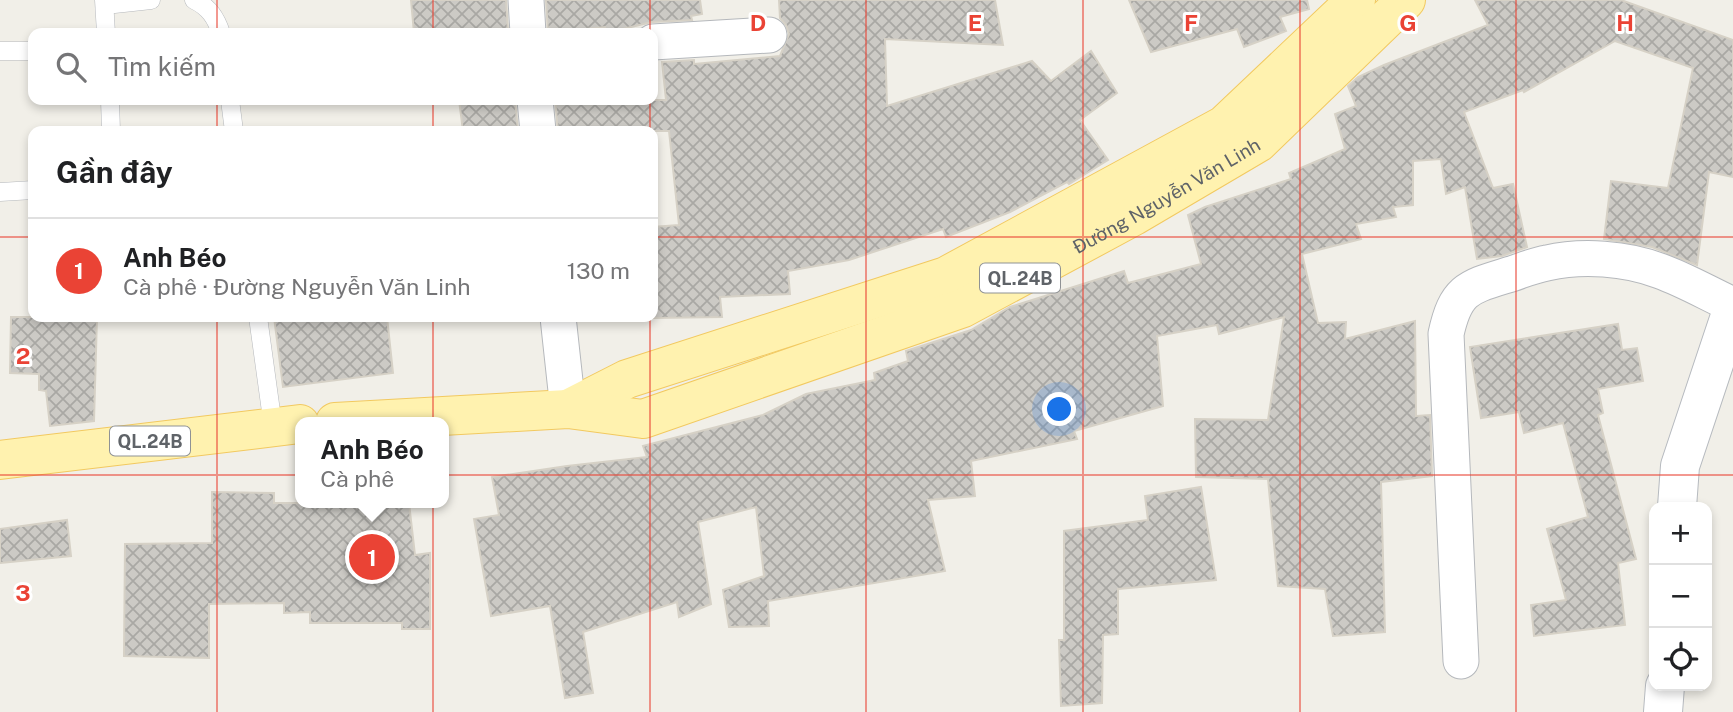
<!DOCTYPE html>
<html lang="vi">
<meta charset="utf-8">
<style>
:root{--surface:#fff;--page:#f6f6f6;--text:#202124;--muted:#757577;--line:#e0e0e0;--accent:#ea4335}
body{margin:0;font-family:"Public Sans",sans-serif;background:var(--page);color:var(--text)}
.controls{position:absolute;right:21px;bottom:21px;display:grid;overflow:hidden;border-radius:14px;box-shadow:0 4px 10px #0003}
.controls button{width:63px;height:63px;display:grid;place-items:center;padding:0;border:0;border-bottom:2px solid var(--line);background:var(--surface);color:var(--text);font:35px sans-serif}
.you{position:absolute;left:1060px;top:410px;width:24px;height:24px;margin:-18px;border:5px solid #fff;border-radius:50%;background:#1a73e8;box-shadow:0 0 0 10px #1a73e833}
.badge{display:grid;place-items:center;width:46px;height:46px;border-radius:50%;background:var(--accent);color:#fff;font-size:23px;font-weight:700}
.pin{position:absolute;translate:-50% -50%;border:4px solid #fff;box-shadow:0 2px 7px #0006}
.popup{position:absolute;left:295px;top:417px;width:154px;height:91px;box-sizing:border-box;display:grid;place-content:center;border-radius:14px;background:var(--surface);filter:drop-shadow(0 2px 5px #0005);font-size:23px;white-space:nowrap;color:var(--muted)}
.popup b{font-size:26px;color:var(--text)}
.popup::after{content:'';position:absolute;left:50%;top:100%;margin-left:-14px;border:14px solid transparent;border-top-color:var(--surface)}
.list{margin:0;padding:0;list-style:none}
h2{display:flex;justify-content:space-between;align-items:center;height:91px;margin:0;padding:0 28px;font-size:30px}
h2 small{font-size:23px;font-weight:400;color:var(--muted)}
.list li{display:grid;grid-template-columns:46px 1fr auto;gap:21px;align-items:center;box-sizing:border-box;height:105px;padding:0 28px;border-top:2px solid var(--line)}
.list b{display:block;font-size:26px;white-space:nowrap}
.list p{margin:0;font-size:23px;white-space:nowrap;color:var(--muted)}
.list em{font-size:23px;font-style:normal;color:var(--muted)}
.icon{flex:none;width:38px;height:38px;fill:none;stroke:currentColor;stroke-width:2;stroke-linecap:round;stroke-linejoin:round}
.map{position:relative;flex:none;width:1733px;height:712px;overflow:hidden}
.search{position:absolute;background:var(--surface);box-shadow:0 4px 10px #0003;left:28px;top:28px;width:630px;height:77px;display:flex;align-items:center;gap:18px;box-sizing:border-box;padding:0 24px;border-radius:14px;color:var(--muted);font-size:26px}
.panel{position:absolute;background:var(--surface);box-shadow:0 4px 10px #0003;left:28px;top:126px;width:630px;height:196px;border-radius:14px}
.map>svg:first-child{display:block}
</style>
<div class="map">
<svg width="1733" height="712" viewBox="0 0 1733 712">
<defs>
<pattern id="building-cross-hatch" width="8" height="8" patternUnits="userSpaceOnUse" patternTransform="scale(1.75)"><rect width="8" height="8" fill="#cccac5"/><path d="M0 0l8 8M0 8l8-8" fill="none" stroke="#a9a8a4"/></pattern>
</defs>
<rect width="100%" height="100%" fill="#f1efe8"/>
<g fill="url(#building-cross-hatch)" stroke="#d6d1c6" stroke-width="2">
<polygon points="411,0 506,0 508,31 480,33 414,33"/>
<polygon points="546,0 700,0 702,14 691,16 692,20 652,22 606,33 605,27 548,33"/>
<polygon points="779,0 995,0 1003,45 885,39 887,106 1032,61 1051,81 1091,51 1117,93 1080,120 1108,160 1069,184 1067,182 1010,212 946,237 943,229 849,260 788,271 790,294 720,297 722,317 653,318 653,227 679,225 669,131 558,131 555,100 666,100 662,62 694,60 694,64 780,56 789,34 786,25 780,18"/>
<polygon points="1129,0 1307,0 1309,9 1280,17 1286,31 1244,47 1237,29 1151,52"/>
<polygon points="1475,0 1621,0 1733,40 1733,177 1709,172 1697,265 1652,247 1604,239 1611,181 1668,188 1693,68 1615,41 1524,92 1523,90 1464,112 1493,188 1513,184 1527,247 1502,256 1477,259 1465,187 1446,194 1441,159 1413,161 1413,205 1393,207 1396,217 1356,224 1361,239 1302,254 1318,323 1346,322 1345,339 1415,321 1416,416 1430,415 1432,476 1381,482 1385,632 1333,636 1325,589 1278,586 1268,479 1196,477 1195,419 1268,420 1284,317 1219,334 1217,325 1157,336 1163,406 1074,431 1077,439 971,461 975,496 928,500 945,571 768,601 769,626 729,627 723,590 764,576 756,507 698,522 711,604 679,617 677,602 583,632 593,693 565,698 550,606 491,616 474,519 499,515 492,477 567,466 647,457 643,446 763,415 806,394 875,380 874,373 908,361 906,351 971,330 1010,307 1124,271 1128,283 1201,264 1188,215 1205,207 1291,179 1289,173 1345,149 1335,114 1356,106 1348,86 1358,77 1384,65 1488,25"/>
<polygon points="459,100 515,100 518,131 463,131"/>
<polygon points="11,317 97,317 94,421 50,426 46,391 39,390 39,374 10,373"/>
<polygon points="274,317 387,317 393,373 283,387"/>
<polygon points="1618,324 1622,350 1637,348 1643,381 1598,389 1603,413 1598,415 1636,559 1618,563 1625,625 1534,636 1531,605 1566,600 1547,529 1588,517 1563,423 1524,433 1519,412 1481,418 1470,347"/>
<polygon points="1201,487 1216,580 1118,589 1118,634 1103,635 1102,703 1061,706 1059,640 1064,640 1064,531 1148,520 1145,496"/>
<polygon points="212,492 274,493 274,503 409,503 415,555 430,553 430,629 402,629 402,623 310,623 310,612 284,613 284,603 209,604 209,658 124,656 125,544 212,543"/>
<polygon points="67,520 71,556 0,563 0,529"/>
</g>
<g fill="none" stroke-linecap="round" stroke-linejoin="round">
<defs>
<g id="lane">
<polyline points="104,0 106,33"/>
<path d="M194 0C209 7 216 18 221 33"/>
<polyline points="105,5 151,0"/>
<polyline points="0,51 33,51"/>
<polyline points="110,100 111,131"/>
<polyline points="230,100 234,131"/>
<polyline points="0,192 33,190"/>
<polyline points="258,317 273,426"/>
</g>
<g id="street">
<polyline points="526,0 528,33"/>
<polyline points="653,42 769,35"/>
<polyline points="535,100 538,131"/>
<polyline points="558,317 568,409"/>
<path d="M1461 661 1446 334C1456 288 1469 287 1511 274 1523 270 1535 265 1547 263 1582 255 1626 258 1660 271 1685 280 1709 294 1733 305"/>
</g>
<g id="secondary">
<polyline points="1677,507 1680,466 1733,307"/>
<polyline points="1663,712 1665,686"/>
</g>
<g id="primary">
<polyline points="568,409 627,379 946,276 1224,125 1356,0"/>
<path id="s1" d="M335 422 568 409 643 419 963 308 1134 216 1258 143 1406 0"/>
<polyline points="0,460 300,424"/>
</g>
</defs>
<use href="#lane" stroke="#b5b8bc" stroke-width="19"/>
<use href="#street" stroke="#b5b8bc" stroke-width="37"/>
<use href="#secondary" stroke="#b6babf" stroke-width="40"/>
<use href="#primary" stroke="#f2c960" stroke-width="40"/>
<use href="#lane" stroke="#fff" stroke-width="18"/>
<use href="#street" stroke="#fff" stroke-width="35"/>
<use href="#secondary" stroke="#fff" stroke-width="38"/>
<use href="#primary" stroke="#fff2af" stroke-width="38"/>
</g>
<path fill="none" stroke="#ea4335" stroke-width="2" stroke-opacity="0.55" d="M217 0V33M433 0V33M650 0V33M866 0V712M1083 0V712M1300 0V712M1516 0V712M217 100V131M433 100V131M650 100V131M0 237H33M653 237H1733M217 317V712M433 317V712M650 317V712M0 475H1733"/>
<g text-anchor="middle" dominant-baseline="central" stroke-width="6" stroke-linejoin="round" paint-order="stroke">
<g fill="#fff" stroke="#8f9295" stroke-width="2">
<rect x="980" y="263.5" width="80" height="29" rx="5"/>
<rect x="110" y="426.5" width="80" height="29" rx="5"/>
</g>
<g font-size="18" font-weight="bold" fill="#5f6368">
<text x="1020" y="278">QL.24B</text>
<text x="150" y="441">QL.24B</text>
</g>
<g font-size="19" fill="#5f6368" stroke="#fff">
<text stroke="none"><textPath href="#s1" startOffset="880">Đường Nguyễn Văn Linh</textPath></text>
</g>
</g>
<g font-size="23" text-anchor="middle" font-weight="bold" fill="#ea4335" stroke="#fff" stroke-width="6" stroke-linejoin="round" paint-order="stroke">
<text x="758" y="31">D</text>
<text x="975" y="31">E</text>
<text x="1191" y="31">F</text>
<text x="1408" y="31">G</text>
<text x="1625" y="31">H</text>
<text x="23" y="364">2</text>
<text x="23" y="601">3</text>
</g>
</svg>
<div class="controls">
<button>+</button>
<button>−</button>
<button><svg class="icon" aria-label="locate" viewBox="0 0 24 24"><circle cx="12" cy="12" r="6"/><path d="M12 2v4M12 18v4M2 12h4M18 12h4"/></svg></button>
</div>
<div class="you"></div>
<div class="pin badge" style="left:372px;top:557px">1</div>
<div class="popup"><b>Anh Béo</b>Cà phê</div>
<div class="search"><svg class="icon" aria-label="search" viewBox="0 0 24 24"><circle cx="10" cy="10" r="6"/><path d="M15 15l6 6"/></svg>Tìm kiếm</div>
<section class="panel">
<h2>Gần đây<small></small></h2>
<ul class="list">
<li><span class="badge">1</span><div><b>Anh Béo</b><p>Cà phê · Đường Nguyễn Văn Linh</p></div><em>130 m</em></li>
</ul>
</section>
</div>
